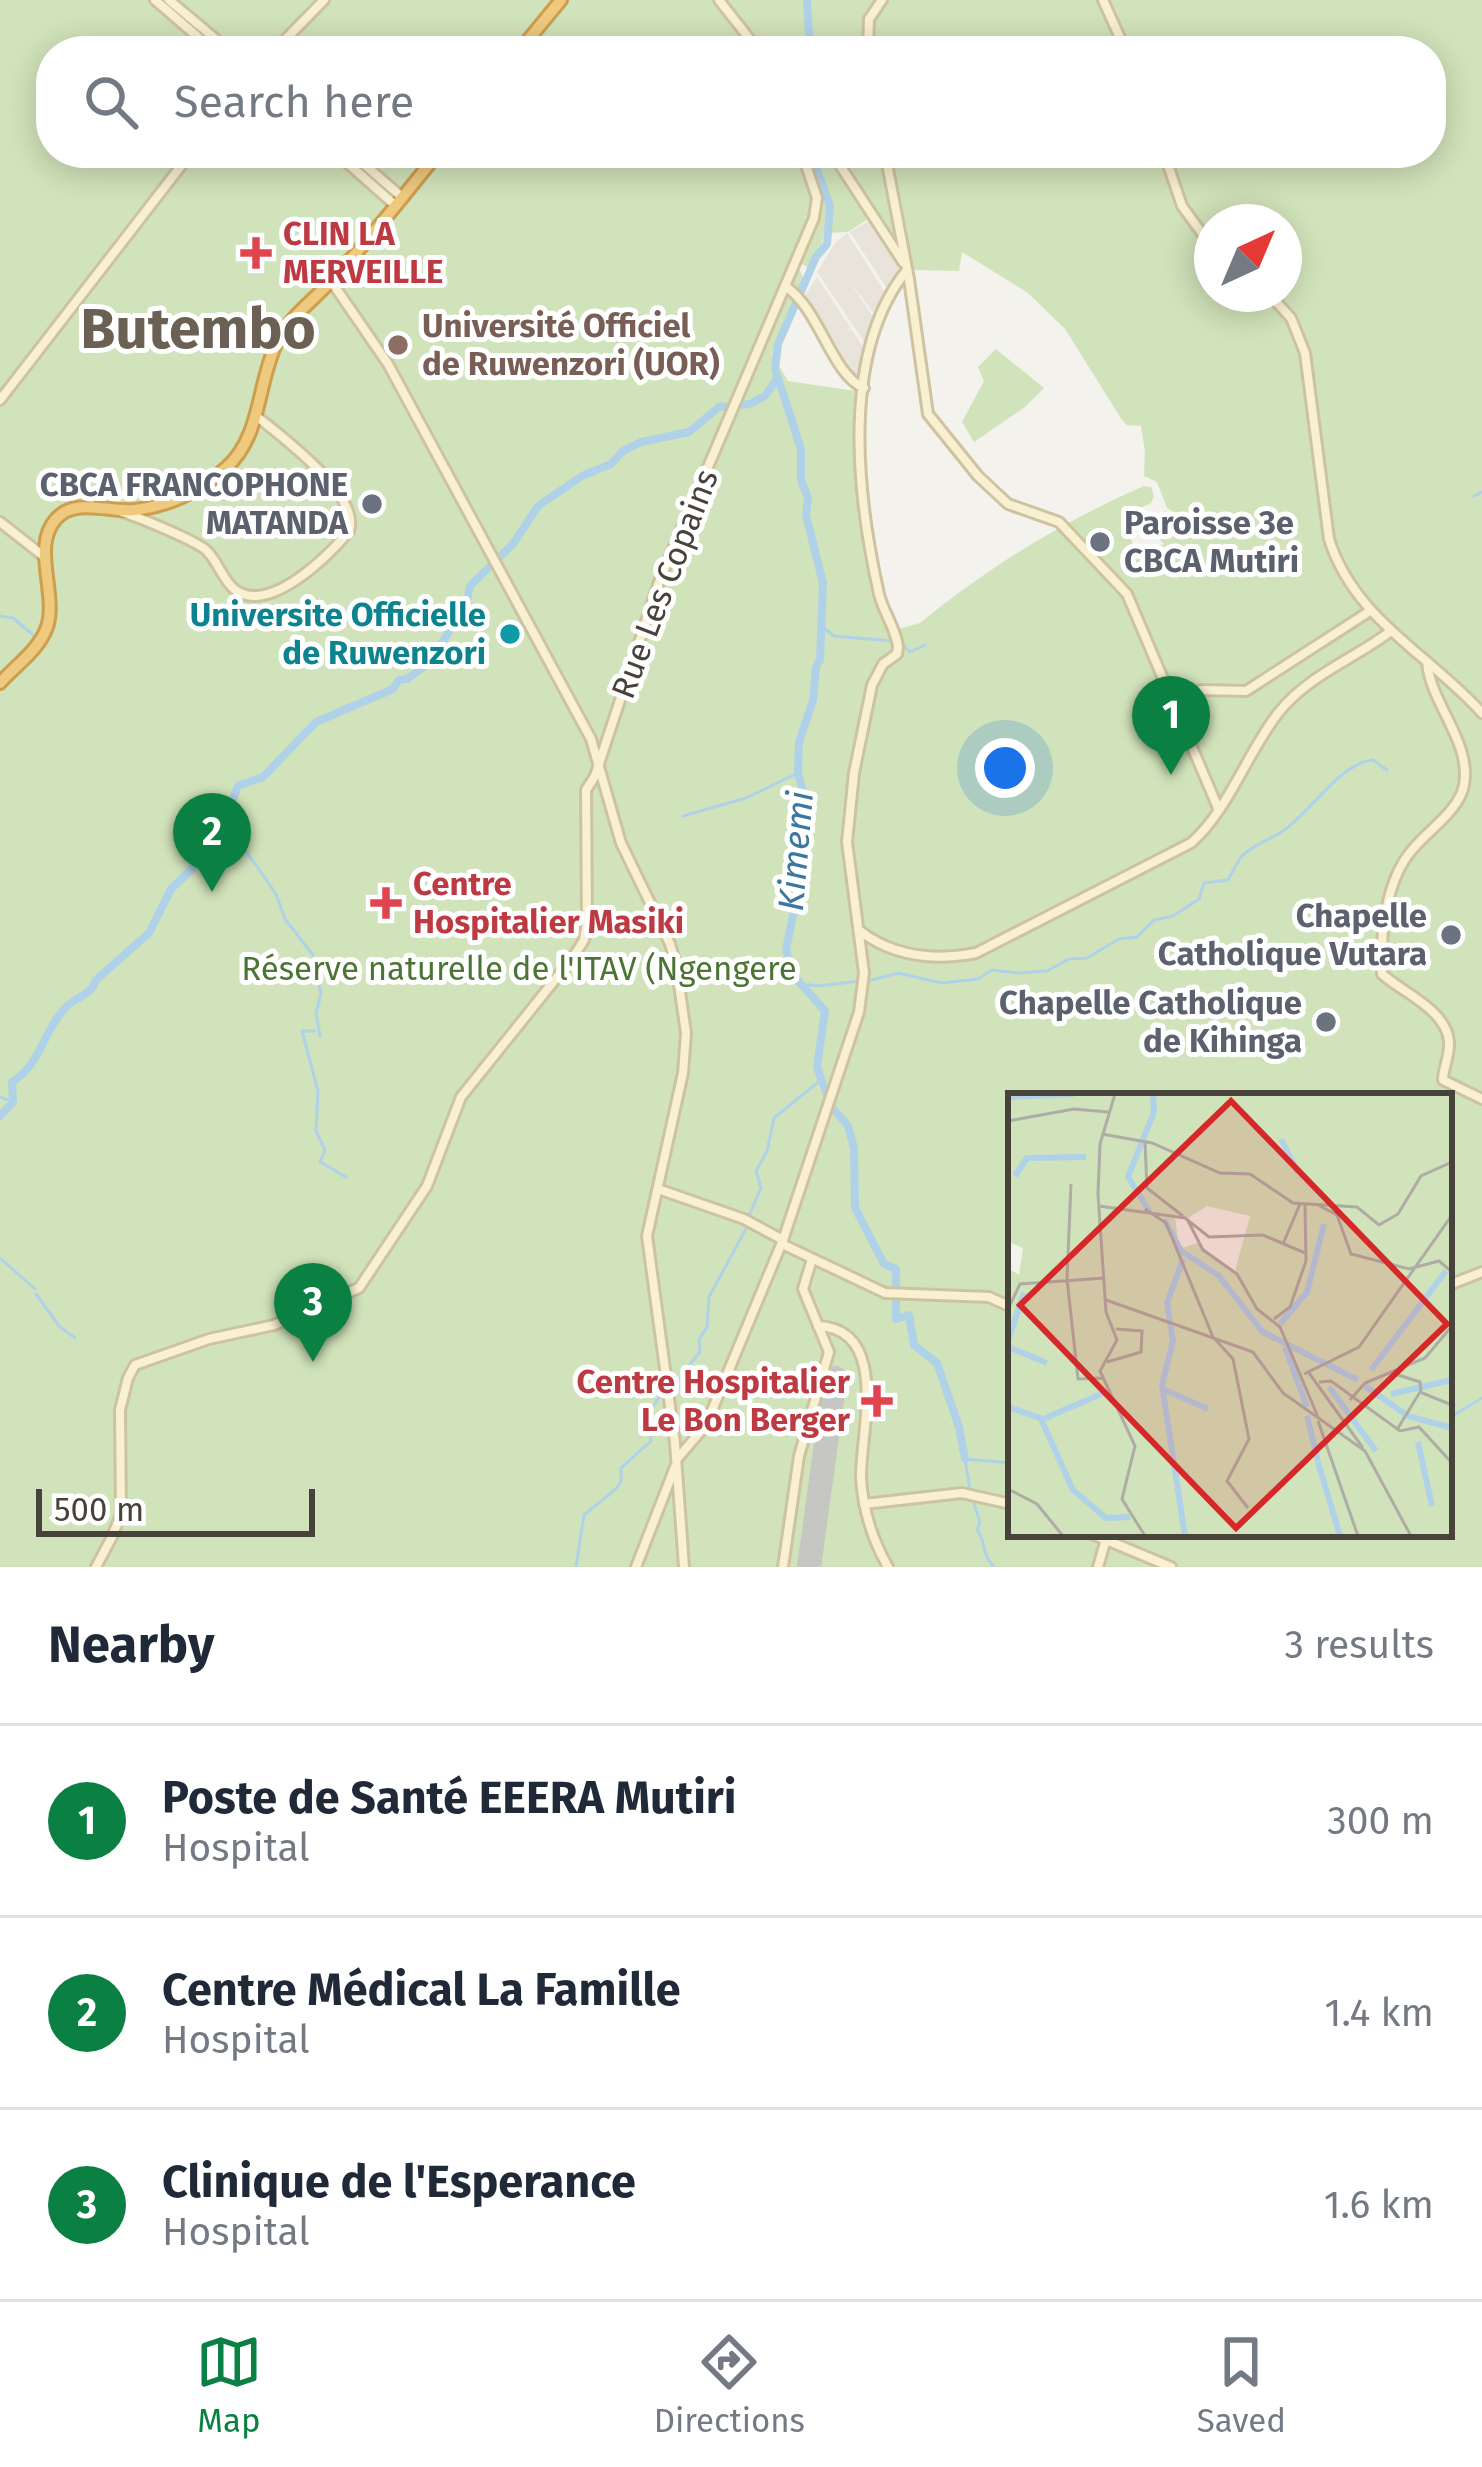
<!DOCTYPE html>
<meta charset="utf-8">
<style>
:root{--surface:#fff;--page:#f6f6f7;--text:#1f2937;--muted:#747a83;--line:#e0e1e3;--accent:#0b8043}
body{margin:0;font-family:"Fira Sans",sans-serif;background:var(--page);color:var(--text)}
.compass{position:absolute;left:1194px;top:204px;width:108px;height:108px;border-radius:50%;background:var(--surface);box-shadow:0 6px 30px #0003;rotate:44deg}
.scale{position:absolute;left:36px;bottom:30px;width:279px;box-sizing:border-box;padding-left:12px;border:6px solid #48433a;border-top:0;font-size:33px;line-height:42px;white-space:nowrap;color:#48433a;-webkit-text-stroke:9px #fff;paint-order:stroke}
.you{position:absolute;left:1005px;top:768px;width:42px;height:42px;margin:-30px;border:9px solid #fff;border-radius:50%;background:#1a73e8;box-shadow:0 0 0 18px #1a73e833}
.badge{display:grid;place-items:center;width:78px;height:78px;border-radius:50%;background:var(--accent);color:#fff;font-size:39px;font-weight:700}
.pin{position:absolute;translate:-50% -99px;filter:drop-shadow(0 3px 6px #0008)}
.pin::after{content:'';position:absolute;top:63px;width:42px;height:36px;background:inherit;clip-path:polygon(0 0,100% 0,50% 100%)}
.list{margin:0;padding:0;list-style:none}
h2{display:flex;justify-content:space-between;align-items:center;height:156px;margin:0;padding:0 48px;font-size:51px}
h2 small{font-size:39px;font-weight:400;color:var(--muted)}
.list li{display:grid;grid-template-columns:78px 1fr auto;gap:36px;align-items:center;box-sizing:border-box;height:192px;padding:0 48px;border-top:3px solid var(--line)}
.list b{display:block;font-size:45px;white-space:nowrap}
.list p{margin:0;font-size:39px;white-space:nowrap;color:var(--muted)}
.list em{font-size:39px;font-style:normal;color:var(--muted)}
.icon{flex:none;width:66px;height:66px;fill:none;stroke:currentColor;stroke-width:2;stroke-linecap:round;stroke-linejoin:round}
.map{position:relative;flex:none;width:1482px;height:1567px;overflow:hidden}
.search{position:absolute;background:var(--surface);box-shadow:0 6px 30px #0003;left:36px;right:36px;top:36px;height:132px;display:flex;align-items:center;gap:30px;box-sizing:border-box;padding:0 42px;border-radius:48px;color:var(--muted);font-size:45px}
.sheet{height:732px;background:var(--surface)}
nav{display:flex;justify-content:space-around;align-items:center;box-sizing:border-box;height:168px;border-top:3px solid var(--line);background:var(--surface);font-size:33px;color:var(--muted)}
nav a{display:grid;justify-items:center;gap:6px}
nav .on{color:var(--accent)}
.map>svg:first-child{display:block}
</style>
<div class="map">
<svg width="1482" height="1567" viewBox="0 0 1482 1567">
<rect width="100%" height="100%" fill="#f4f2ec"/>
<g fill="#e8e4db">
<polygon points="872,219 903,269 888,290 850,232"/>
<polygon points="847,233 886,294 874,314 847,278 874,318 865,343 817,272 835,243"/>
<polygon points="817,277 850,327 846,332 851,329 864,348 862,383 858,384 845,367 804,297"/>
</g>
<g fill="#d1e3ba" fill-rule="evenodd">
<path d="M0 0H1482V1567H0ZM51 51H1431V153H51ZM874 215 913 270 959 271 962 252 1028 293 1065 329 1122 420 1127 425 1141 426 1145 451 1144 476 1157 482 1167 508 1181 518 1178 521 1165 511 1148 526 1164 544 1136 560 1131 553 1134 547 1130 536 1141 529 1130 513 1151 503 1154 496 1151 487 1144 486C1064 521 988 567 920 623L899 629C868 595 863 447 867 400L862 392 788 381 772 354 804 280 796 261 808 267 821 247 824 233 848 232ZM1212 222H1284V294H1212ZM1011 1096H1449V1534H1011Z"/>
<polygon points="996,349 1044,388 1025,407 974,442 962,422 984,381 978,367"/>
</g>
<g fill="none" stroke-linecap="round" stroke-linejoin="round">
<g stroke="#b0d2e9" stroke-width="3">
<polyline points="1474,496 1482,492"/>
<polyline points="0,616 13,618 38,639"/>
<polyline points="824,628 834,636 893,641"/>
<polyline points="902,644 910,652 925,645"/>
<polyline points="227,814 230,828 276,894 285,919 313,955 321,994 316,1013 320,1036"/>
<polyline points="683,816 746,798 798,773"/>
<path d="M868 981 899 973 941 983 978 979 992 970 1018 973 1047 971 1069 959 1087 958 1119 939 1137 937 1154 920 1173 916 1199 899 1204 883 1228 880C1232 873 1238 860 1242 856 1254 844 1270 840 1283 831 1310 813 1341 762 1373 760L1387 770"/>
<polyline points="801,984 819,986 859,981"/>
<polyline points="315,1031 302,1031 318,1091 316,1131 325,1150 320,1162 346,1177"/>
<polyline points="0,1097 13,1102"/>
<polyline points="748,1218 761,1188 756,1171 767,1151 774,1118 822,1079"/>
<polyline points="0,1258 35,1289"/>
<polyline points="36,1294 59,1326 75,1338"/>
<polyline points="1449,1418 1482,1398"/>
<polyline points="970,1490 965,1459 1011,1463"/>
<path d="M971 1495 980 1522 977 1530C987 1542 980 1552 994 1567"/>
<polyline points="576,1567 584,1515 616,1489 621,1481 621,1468 651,1441 647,1416 662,1393 680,1386 683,1373 700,1352 699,1339 707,1327 709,1297 747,1227"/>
</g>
<g stroke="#b0d2e9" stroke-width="8">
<polyline points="807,0 810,51"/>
<polyline points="811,153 830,206 827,244 816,257 778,344 775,369 801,449 801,480 808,498 806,515 823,583 820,660 816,667 813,700 799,742 798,773 807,807 796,862 797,895 786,950 795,977 825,1011 817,1067 831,1106 848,1126 854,1148 855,1208 884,1264 896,1269 896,1319 909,1315 914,1345 937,1363 959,1427 965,1459"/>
<path d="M0 1116 13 1102 12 1082C41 1065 44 1028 68 1005 80 995 90 996 96 980L149 933 171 889 197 864 196 836 227 814 238 786 263 777 316 722 393 689 399 680 407 679 429 663 466 605 470 586 513 544 538 506 582 476 611 464 623 451 641 442 689 432 719 407 750 404 765 396 777 379"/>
</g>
<polyline stroke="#c6c6c2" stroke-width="24" points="809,1567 835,1378"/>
<defs>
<g id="secondary">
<polyline points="155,0 214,51"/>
<polyline points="169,0 230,51"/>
<polyline points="719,0 759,51"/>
<polyline points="1103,0 1126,51"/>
<polyline points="274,51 324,0"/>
<polyline points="868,51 869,19 882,0"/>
<polyline points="336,153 396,206"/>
<polyline points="351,153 402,197"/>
<polyline points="832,153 903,262"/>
<polyline points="885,153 909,279 928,414 978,476 1008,504 1059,522 1127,594 1218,808"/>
<polyline points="1164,153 1182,206 1212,247"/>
<polyline points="331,281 388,364 591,739 621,843 670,944 676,964 686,1033 683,1073 647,1236 675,1443 684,1567"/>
<path d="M785 286C820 309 831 374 864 388"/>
<path d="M1269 294 1291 318 1305 353 1329 539C1354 619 1429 654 1482 713"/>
<polyline points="0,400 191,153"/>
<path d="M122 512C138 517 197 541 207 551 218 562 223 580 234 589 268 616 329 556 349 531 361 495 281 436 255 415"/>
<polyline points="0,522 46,558"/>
<path d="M1427 662C1430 703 1472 742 1464 785 1459 811 1428 830 1412 850 1386 880 1380 935 1382 974 1403 993 1447 1010 1449 1042 1450 1056 1443 1068 1443 1080L1482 1099"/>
<polyline points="1169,698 1202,690 1246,691 1370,611"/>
<path d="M860 931C894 957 934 961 976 953L1191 843C1228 811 1248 751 1279 712 1309 675 1354 659 1391 631"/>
<polyline points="658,1189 744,1219 783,1240"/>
<polyline points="782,1244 885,1293 989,1297 1011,1307"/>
<polyline points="1449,1285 1482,1272"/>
<path d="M818 1326C891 1329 860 1435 861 1478 863 1511 872 1539 888 1567"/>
<path d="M677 1459 706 1425 783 1240 859 1012 864 973 847 842 854 773 872 685 883 664 897 654 898 647C896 628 883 612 879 594 857 496 840 352 907 270"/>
<polyline points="864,1504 962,1493 1011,1504"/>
<polyline points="1092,1534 1171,1567"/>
<polyline points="112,1536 121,1515 120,1410 128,1378 135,1365 209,1339 274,1325 359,1288 427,1186 461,1097 574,956 584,940 587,922 586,790 595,776 659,582 814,218 817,198 802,153"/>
<polyline points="96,1567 114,1533"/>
<polyline points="636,1567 675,1467"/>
<polyline points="783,1567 799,1456 829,1352 803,1289 812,1259"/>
<polyline points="1098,1567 1106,1539"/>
</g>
<g id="highway">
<polyline points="519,51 561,0"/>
<path d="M0 683C15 666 39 650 47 627 58 595 31 546 56 519 75 497 111 513 135 510 169 506 200 491 226 468 262 436 257 383 277 342 290 316 313 301 332 280 369 240 404 196 438 153"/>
</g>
</defs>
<use href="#secondary" stroke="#cec3a1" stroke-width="14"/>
<use href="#highway" stroke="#cc9e4e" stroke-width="16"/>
<use href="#secondary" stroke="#f9efd1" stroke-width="8"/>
<use href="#highway" stroke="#eec97e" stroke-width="10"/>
</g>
<g fill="#e0444e" stroke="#fff" stroke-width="4.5">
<path d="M250 235h12v12h12v12h-12v12h-12v-12h-12v-12h12z"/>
<path d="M380 885h12v12h12v12h-12v12h-12v-12h-12v-12h12z"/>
<path d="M871 1383h12v12h12v12h-12v12h-12v-12h-12v-12h12z"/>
</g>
<circle fill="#8d6e63" stroke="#fff" stroke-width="4.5" cx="398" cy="345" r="12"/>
<g fill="#6b7280" stroke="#fff" stroke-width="4.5">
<circle cx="372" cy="504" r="12"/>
<circle cx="1100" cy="542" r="12"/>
<circle cx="1451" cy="935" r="12"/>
<circle cx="1326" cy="1022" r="12"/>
</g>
<circle fill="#0f9aa8" stroke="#fff" stroke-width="4.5" cx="510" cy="634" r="12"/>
<g text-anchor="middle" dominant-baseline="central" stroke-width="10" stroke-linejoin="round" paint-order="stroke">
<g font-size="33" font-weight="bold" fill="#be3a42" stroke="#fff" text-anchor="start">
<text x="283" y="234">CLIN LA<tspan x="283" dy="38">MERVEILLE</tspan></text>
<text x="413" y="884">Centre<tspan x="413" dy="38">Hospitalier Masiki</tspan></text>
<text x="850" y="1382" text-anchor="end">Centre Hospitalier<tspan x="850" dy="38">Le Bon Berger</tspan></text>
</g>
<g font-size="33" font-weight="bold" fill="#785e54" stroke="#fff" text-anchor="start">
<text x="422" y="326">Université Officiel<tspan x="422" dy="38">de Ruwenzori (UOR)</tspan></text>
</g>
<g font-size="33" font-weight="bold" fill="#5b616d" stroke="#fff" text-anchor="end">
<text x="348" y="485">CBCA FRANCOPHONE<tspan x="348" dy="38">MATANDA</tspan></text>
<text x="1124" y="523" text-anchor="start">Paroisse 3e<tspan x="1124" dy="38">CBCA Mutiri</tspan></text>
<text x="1427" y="916">Chapelle<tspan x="1427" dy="38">Catholique Vutara</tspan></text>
<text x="1302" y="1003">Chapelle Catholique<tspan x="1302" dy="38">de Kihinga</tspan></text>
</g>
<g font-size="33" fill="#48433a" stroke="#fff">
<text transform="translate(665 584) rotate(-69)">Rue Les Copains</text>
</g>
<g font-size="33" font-weight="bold" fill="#0d838f" stroke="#fff" text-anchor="end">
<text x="486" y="615">Universite Officielle<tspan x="486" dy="38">de Ruwenzori</tspan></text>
</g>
<g font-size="33" fill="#4c7434" stroke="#fff">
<text x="519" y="969">Réserve naturelle de l'ITAV (Ngengere</text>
</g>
<g font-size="36" font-style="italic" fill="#3d77a1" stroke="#fff">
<text transform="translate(796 851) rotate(-85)">Kimemi</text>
</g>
<g font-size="57" font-weight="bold" fill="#6a6053" stroke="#fff">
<text x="198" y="329">Butembo</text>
</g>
</g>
<g transform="translate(1008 1093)">
<rect width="444" height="444" fill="#f4f2ec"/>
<path d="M0 1H444V443H0V175L11 182 15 155 0 149ZM199 113 242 123 227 178 189 150 171 156 167 123 180 125Z" fill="#d1e3ba" fill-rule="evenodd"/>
<path fill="none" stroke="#b0d2e9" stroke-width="6" d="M0 4 66 1M273 46 290 80M7 83 19 65 78 64M142 119 120 84 146 19 145 1M156 126 173 158 210 182 255 239 350 287M175 166 159 210 165 248 154 292 177 443M272 231 299 199 316 131M0 247 16 200M0 254 39 270M277 254 299 314M363 277 438 178M357 293 400 323 444 335M321 294 368 358M157 297 200 316M383 301 444 287M0 314 35 326 98 299M299 323 310 368M33 326 65 397 98 425 122 424M410 349 424 413M310 369 332 443"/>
<path fill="none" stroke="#afaca5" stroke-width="3" d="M107 1 92 51 90 101 98 219 109 247 92 278 127 353 114 406 137 443M0 28 66 16 100 19M94 41 144 50 212 80 242 81 285 110 349 114 371 132 390 121 413 83 444 69M137 49 139 95 175 123M63 91 59 186 70 286 96 285M310 112 329 122 343 161 401 176 431 168 444 179M91 113 177 125 201 144 255 142 297 160M137 116 158 130 205 244 225 266 241 346 219 388 240 415M179 126 195 157 229 181 249 216 272 234 310 324M275 151 292 111M98 207 245 259 275 300 357 358 403 443M0 216 12 191 97 185M266 226 282 214 298 168 297 111M99 269 133 259 134 238 108 236M381 279 412 289 413 298M301 280 355 355M296 281 351 254 444 122M311 289 323 288 392 338 411 334 444 370M342 307 357 290 417 265 444 233M310 328 350 443M390 335 412 299 444 312M0 396 29 411 55 443"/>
<path fill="#d62828" fill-opacity="0.15" stroke="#d62828" stroke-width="6" d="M223 8 439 231 228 435 12 212Z"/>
<rect width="444" height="444" fill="none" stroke="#48433a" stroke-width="6"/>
</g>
</svg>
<svg class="compass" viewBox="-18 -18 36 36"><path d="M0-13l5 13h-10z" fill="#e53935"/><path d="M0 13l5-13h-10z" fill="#747a83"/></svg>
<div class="scale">500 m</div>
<div class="you"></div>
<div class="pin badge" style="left:1171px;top:775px">1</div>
<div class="pin badge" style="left:212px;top:892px">2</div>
<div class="pin badge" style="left:313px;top:1362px">3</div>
<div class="search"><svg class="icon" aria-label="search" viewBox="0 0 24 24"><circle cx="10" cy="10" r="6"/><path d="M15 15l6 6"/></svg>Search here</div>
</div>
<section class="sheet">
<h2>Nearby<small>3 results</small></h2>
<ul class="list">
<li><span class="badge">1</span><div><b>Poste de Santé EEERA Mutiri</b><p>Hospital</p></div><em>300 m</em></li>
<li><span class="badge">2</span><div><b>Centre Médical La Famille</b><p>Hospital</p></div><em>1.4 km</em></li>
<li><span class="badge">3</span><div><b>Clinique de l'Esperance</b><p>Hospital</p></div><em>1.6 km</em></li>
</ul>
</section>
<nav>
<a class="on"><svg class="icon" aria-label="map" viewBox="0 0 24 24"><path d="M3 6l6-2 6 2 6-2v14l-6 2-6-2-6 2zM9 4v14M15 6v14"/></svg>Map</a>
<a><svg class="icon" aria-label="directions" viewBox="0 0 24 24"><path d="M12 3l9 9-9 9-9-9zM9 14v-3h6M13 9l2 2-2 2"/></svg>Directions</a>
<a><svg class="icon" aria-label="saved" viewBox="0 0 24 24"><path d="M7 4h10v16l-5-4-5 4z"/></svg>Saved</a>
</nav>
